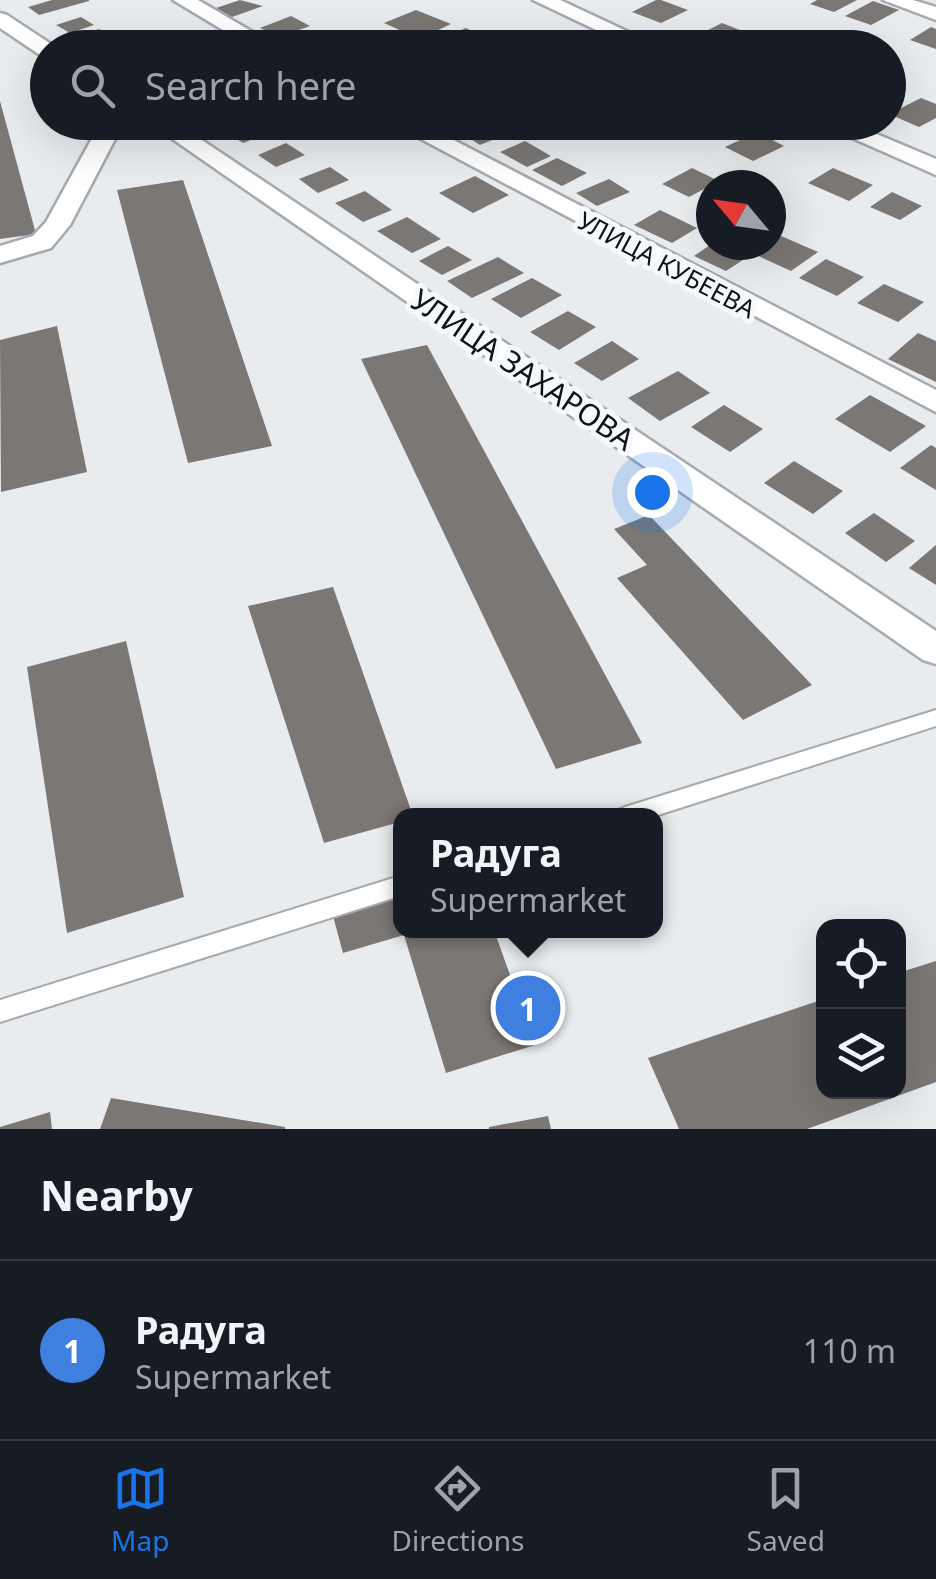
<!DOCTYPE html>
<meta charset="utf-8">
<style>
:root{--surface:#171b24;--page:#242831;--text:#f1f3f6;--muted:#9ea1a6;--line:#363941;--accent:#1a73e8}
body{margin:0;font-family:"Noto Sans",sans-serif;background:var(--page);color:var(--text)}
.controls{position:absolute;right:30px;bottom:30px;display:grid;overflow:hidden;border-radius:20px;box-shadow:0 10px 40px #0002}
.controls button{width:90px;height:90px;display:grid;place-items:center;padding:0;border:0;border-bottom:2px solid var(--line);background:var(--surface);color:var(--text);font:50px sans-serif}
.compass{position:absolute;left:696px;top:170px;width:90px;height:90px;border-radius:50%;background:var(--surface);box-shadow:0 10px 40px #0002;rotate:299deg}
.you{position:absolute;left:652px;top:492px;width:35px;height:35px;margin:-25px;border:8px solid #fff;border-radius:50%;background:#1a73e8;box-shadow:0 0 0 15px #1a73e833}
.badge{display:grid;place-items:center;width:65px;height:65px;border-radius:50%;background:var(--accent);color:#fff;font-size:32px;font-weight:700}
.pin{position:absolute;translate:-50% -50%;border:5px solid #fff;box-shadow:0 2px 10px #0006}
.popup{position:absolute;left:393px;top:808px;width:270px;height:130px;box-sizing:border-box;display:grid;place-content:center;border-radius:20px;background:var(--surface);filter:drop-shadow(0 2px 8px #0005);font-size:32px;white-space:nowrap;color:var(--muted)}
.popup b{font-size:38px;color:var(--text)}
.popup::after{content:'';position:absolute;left:50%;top:100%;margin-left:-20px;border:20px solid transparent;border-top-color:var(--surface)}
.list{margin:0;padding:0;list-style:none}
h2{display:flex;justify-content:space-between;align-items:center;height:130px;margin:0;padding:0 40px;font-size:42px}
h2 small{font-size:32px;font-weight:400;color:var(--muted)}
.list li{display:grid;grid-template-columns:65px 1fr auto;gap:30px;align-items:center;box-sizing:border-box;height:180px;padding:0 40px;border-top:2px solid var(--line)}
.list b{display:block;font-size:38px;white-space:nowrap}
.list p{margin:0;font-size:32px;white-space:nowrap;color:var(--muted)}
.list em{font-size:32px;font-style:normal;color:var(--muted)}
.icon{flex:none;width:55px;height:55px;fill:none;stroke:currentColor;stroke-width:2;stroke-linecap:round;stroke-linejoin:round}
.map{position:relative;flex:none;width:936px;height:1129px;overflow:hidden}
.search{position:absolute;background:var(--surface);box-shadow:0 10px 40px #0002;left:30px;right:30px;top:30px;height:110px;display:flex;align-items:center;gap:25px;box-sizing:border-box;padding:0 35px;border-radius:55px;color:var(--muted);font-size:38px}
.sheet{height:310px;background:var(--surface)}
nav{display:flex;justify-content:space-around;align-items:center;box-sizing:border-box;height:140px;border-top:2px solid var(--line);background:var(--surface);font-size:28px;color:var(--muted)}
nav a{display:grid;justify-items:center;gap:5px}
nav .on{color:var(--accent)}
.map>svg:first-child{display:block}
</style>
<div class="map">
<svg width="936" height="1129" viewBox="0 0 936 1129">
<rect width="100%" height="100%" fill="#e8ecef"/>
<g fill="#7b7775">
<polygon points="52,0 89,0 89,1 39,15 28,7"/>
<polygon points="240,0 263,6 232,17 216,8"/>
<polygon points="656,0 661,0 688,10 661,23 632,12"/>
<polygon points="817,0 857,0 834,12 810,4"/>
<polygon points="873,1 899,10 871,25 845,16"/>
<polygon points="416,10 451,24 419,39 384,23"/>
<polygon points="291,16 310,26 279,37 260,28"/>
<polygon points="81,17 94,25 70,33 56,25"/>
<polygon points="722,23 750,34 724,48 711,48 690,39"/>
<polygon points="931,27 936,29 936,49 910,40"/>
<polygon points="466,28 507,48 426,44"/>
<polygon points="99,29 111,36 87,44 76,37"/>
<polygon points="790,32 830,47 830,48 784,48 769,41"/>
<polygon points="546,35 573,48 514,48 513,47"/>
<polygon points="921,98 936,104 936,118 919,127 889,114"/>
<polygon points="0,101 36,234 0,239"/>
<polygon points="246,122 263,122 276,130 243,143 224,131"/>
<polygon points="444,122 491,122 509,133 480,145"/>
<polygon points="689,122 736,122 745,127 723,138"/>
<polygon points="757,132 784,146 753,161 725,147"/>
<polygon points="525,141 551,156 527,167 500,152"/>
<polygon points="286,143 305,155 276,167 258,155"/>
<polygon points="557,158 587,173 562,186 532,170"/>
<polygon points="330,167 349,180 318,193 299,179"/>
<polygon points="692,168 719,181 689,197 662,184"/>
<polygon points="833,168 873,185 849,201 808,183"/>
<polygon points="475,176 509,195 473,213 439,193"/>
<polygon points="609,179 630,192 597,206 576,193"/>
<polygon points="183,180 272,446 188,463 117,190"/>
<polygon points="365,191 392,210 363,222 335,203"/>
<polygon points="892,192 922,206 900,220 870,207"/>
<polygon points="660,210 697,228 672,243 634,225"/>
<polygon points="407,217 441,239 412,253 377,231"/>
<polygon points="781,236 818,252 791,271 754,254"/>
<polygon points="710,245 733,245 752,254 726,271 694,256"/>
<polygon points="448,246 472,260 442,275 419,261"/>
<polygon points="498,257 524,273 472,298 447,281"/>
<polygon points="826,259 864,277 837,296 799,278"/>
<polygon points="532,278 562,295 521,318 491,299"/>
<polygon points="884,284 924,302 898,322 857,303"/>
<polygon points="568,311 596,327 559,350 530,332"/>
<polygon points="57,326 87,472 1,492 0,340"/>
<polygon points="918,333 936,341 936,382 888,359"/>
<polygon points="612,341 639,359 602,381 574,363"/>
<polygon points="427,345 642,743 556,769 361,359"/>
<polygon points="678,371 710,393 660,421 628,398"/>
<polygon points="870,395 926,426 890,452 835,419"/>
<polygon points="724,405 763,429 730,452 691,427"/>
<polygon points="931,445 936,448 936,490 900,468"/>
<polygon points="794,461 843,491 813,514 764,483"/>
<polygon points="874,513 915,541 886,562 845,533"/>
<polygon points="649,515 812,685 743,720 617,578 647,565 614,529"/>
<polygon points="936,545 936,585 909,568"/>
<polygon points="333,587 413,816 400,816 400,822 324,843 248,606"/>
<polygon points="126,641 184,897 67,933 27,667"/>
<polygon points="400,896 400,930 494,930 535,1045 446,1073 404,935 343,953 333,916"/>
<polygon points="936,961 936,1082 807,1129 679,1129 648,1058 824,999 824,1092 898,1092 898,973"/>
<polygon points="111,1098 285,1127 285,1129 100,1129"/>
<polygon points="50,1112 52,1129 0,1129 0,1127"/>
<polygon points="548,1116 551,1129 489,1129 489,1127"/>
</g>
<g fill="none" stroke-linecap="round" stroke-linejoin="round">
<defs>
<g id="service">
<polygon points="936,710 936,726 655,816 615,816 618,810 625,807"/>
<polygon points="400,876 400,896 0,1022 0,1000"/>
</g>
<g id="minor">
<polygon points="173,0 198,0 280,48 253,48"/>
<polygon points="533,0 560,0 663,48 634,48"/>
<polygon points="883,0 913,0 936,7 936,20"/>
<polygon points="0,13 7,15 57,48 48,48 48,56 40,55 0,28"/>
<polygon points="101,122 124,122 70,225 51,248 0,263 0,246 33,236 46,222"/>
<polygon points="148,122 175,122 936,631 936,664 923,660"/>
<polygon points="389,122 419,122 936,390 936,412"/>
<polygon points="816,122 848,122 936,159 936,175"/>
</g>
</defs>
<use href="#service" stroke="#a6a9ad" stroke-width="4"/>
<use href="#minor" stroke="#a6a9ad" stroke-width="5"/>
<use href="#service" fill="#fff" fill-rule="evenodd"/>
<use href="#minor" fill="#fff" fill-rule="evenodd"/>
</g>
<g text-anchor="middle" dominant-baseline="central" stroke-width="10" stroke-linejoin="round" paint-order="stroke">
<g font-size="25" fill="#101113" stroke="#f5f9fd">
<text transform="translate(667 264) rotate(28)">УЛИЦА КУБЕЕВА</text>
</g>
<g font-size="30" fill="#101113" stroke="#f5f9fd">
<text transform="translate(523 369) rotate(34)">УЛИЦА ЗАХАРОВА</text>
</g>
</g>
</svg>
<div class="controls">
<button><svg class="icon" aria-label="locate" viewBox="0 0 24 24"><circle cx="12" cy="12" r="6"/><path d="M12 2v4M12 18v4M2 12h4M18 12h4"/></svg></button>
<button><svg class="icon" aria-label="layers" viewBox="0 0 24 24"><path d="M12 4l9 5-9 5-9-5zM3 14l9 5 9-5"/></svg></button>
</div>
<svg class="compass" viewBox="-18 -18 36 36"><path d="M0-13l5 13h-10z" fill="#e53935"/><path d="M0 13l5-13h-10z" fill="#9ea1a6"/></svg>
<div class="you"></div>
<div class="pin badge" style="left:528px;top:1008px;background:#3f7fe0">1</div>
<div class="popup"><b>Радуга</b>Supermarket</div>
<div class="search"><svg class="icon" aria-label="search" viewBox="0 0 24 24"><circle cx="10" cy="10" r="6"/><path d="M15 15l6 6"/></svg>Search here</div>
</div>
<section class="sheet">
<h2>Nearby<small></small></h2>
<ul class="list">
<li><span class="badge" style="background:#3f7fe0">1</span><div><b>Радуга</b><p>Supermarket</p></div><em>110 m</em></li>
</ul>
</section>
<nav>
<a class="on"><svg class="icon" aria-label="map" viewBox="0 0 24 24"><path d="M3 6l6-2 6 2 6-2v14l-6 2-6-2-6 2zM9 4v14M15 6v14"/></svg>Map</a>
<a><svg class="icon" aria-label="directions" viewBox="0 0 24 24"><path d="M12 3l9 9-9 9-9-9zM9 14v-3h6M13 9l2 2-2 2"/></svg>Directions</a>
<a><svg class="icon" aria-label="saved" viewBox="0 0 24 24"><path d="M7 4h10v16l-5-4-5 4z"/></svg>Saved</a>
</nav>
